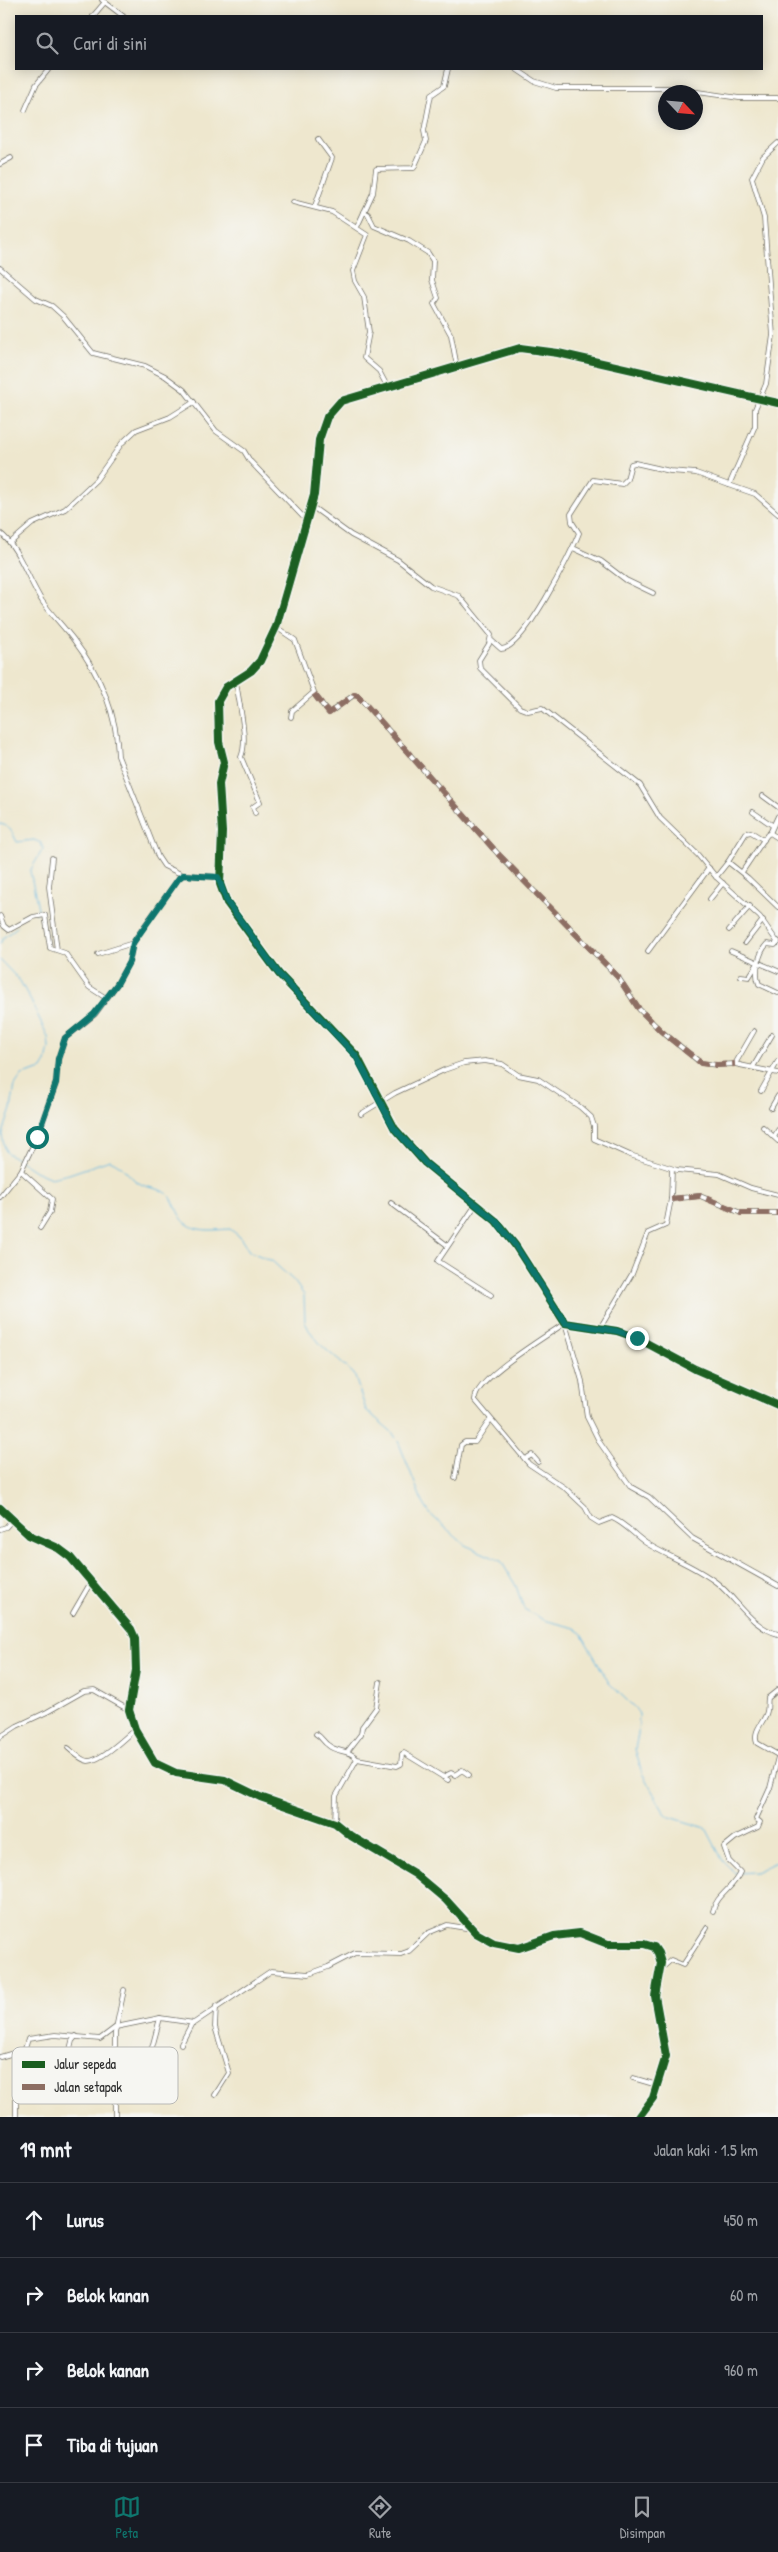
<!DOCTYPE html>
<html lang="id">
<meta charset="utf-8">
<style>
:root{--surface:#171b24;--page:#20242c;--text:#f1f3f6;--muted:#9ea1a6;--line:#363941;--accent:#0f766e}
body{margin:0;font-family:"Patrick Hand",sans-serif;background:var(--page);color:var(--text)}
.compass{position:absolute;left:658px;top:85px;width:45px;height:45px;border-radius:50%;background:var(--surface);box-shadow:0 2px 12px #0003;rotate:116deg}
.stop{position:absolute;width:15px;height:15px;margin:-11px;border:4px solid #0f766e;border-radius:50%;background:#fff}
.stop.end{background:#0f766e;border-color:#fff;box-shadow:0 1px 5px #0008}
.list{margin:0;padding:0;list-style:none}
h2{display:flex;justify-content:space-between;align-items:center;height:65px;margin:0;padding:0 20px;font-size:21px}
h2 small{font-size:16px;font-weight:400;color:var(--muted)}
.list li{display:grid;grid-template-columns:32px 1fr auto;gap:15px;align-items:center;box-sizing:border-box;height:75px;padding:0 20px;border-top:1px solid var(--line)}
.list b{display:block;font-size:19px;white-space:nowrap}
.list em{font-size:16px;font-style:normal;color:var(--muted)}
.icon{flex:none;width:28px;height:28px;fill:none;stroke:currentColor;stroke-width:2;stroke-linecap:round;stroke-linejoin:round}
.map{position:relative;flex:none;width:778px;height:2117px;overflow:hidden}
.search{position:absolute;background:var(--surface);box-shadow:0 2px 12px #0003;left:15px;right:15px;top:15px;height:55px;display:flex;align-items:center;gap:12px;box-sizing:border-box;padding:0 18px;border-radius:0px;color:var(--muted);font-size:19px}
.sheet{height:365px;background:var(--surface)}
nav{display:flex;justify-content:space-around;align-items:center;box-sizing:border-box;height:70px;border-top:1px solid var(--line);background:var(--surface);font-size:14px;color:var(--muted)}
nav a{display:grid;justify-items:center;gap:2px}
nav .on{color:var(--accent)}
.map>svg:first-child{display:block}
</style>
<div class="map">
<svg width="778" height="2117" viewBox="0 0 778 2117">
<rect width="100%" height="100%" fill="#f6f6f2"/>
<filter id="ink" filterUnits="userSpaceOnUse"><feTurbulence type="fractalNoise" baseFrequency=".02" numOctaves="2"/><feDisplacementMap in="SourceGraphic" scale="10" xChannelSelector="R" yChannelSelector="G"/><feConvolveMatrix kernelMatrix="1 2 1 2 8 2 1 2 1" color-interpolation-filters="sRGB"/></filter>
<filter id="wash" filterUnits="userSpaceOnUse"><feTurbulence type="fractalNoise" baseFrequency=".0096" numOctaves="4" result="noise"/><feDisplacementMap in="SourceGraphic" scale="20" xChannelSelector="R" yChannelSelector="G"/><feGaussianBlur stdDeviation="1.12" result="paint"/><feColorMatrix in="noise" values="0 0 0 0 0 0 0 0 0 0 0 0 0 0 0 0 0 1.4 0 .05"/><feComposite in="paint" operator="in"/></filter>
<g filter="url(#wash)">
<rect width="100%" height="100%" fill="#eee7ce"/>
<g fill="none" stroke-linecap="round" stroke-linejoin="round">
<g stroke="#67b8e2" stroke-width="1">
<path d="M0 824C10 825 13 834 17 842L34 840 41 843 43 849 30 871 38 908 36 914"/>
<polyline points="0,944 3,938 17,927"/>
<path d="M0 960 20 981 32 1003 48 1037 49 1048 46 1062 42 1069 22 1075 15 1085 11 1109 2 1136 6 1152 35 1171 51 1178 69 1174 110 1160C126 1167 127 1176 139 1183 148 1189 159 1187 168 1194 174 1200 175 1207 179 1214 189 1234 211 1230 230 1229L239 1236 249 1251 272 1261 294 1281 304 1295 305 1322 309 1330 322 1346 354 1374 366 1410 392 1432 398 1441 422 1501 430 1514 465 1545 501 1561 516 1586 524 1609 544 1620 575 1628 581 1633 609 1683 634 1707 639 1714 638 1734 635 1749 642 1773 664 1812 670 1817 706 1828 723 1861 735 1873 755 1872 778 1861"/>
</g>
</g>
</g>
<g filter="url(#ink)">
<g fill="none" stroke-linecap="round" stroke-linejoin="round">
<defs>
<g id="street">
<polyline points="102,0 123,16"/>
<polyline points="93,16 105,2"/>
<polyline points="516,69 534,81 556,88 670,88 739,98 778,98"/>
<polyline points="25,110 36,85 49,69"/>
<polyline points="778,143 763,157 752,178 764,218 773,335 766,384 755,409 755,426 729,485 755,494 778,514"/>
<polyline points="0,164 11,158"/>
<polyline points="293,202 332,212 367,235 353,271 355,281 364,297 369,332 364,358 379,371 387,386"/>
<polyline points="315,206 332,158 318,139"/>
<polyline points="364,212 368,214 374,226 409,241 428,253 433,261 432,280 438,298 434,304 451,335 457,367"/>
<polyline points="357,227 373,193 376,169 414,168 426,141 424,131 431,95 444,86 448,69"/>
<polyline points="0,268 36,299 52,306 63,316 93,353 145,366 165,376 184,390 216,431 244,451 250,461 307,521"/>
<polyline points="778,403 558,353 520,348 341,401 327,417 319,440 314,495 276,627 260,661 251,671 226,687 218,701 219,742 224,762 219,784 222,832 220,884 227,903 279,974 357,1056 395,1129 425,1163 496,1221 515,1245 565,1323 617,1331 637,1338 695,1369 778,1405"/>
<polyline points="311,506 351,535 398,560 431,586 459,596 491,635 489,644 479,660 480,668 520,708 528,711 542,708 640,785 660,818 698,855 716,877 760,917 778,943"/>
<path d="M0 533C18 546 29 581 42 601 51 614 63 626 73 639 99 673 117 713 118 756L158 857 164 866 183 875"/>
<polyline points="10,543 32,524 65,509 96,480 122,443 136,430 170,417 194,402"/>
<polyline points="573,548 601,561 626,580 653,593"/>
<polyline points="276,627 295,640 314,692 292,711 291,717"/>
<path d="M491 640 501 649C523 650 571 554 579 533L572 522 571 514 593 480 622 484 627 479 631 464 635 463 670 471 696 473 729 485"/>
<path d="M236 680C238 701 249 739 241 757L260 802 253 807 255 813"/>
<polyline points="314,694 329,713 354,695 358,696 499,855 618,977 639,1009 661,1031 701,1063 717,1065 735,1064 778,1073"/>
<polyline points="763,796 778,807"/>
<polyline points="753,812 772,825"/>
<polyline points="770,833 778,816"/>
<polyline points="52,858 49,887 57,950"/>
<polyline points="728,862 746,833 751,832 764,840"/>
<polyline points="742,872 767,835 770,833 778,838"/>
<polyline points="716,877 728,862 748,878 778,907"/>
<polyline points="710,899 723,883"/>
<polyline points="0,916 4,926 9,930 33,917 45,915 50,948 65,953 89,987 106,998"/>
<polyline points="729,930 750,906"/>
<path d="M778 941 775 945 767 944C759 952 754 973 759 984L778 993"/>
<polyline points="745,943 763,920"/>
<polyline points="648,951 709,868"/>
<polyline points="731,951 778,971"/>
<polyline points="98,954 133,943"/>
<polyline points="741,976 749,977 758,963"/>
<polyline points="735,1064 754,1031"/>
<polyline points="753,1067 772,1035"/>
<polyline points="761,1091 778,1061"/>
<polyline points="771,1108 778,1096"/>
<polyline points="361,1114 395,1093 444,1070 464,1063 485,1061 502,1064 518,1075 538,1079 580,1107 591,1117 594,1126 594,1139 630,1155 677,1170 719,1174 751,1188 778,1195"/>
<polyline points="763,1127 778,1141"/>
<polyline points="774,1137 778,1130"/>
<polyline points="21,1171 52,1199 50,1212 40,1228"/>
<polyline points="0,1197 21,1171 37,1137 56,1083 58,1059 65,1038 95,1014 117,984 129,962 133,943 138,935 179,878 183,875 218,877"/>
<polyline points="671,1199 700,1196 741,1213 778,1213"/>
<polyline points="391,1203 447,1245"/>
<polyline points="477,1203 438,1261 491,1295"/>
<polyline points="600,1328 632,1274 648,1233 666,1225 671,1199 672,1169"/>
<polyline points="525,1459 532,1455 538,1462"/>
<polyline points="455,1478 461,1445 465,1442 475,1442 490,1420"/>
<polyline points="0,1508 29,1535 58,1548 70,1557 131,1629 135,1638 136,1670 129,1710 135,1729 155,1763 176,1773 225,1780 260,1797 335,1823 351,1836 415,1874 446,1900 476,1933 494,1943 519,1948 554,1936 580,1933 608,1944 644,1944 654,1947 658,1953 661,1963 655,1996 666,2056 653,2098 639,2117"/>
<polyline points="0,1529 6,1527 12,1520"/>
<path d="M778 1586 692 1538 649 1497 631 1487 600 1443 587 1417 582 1381 565 1323C547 1336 474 1379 475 1400L529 1464 565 1488 585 1507 591 1518 599 1523 612 1518C626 1524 634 1535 646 1543 669 1557 695 1566 717 1583 737 1599 751 1627 778 1634"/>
<polyline points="73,1613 91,1582"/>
<path d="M778 1690 768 1698C767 1702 768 1707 767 1711 765 1722 752 1730 757 1743L778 1755"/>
<path d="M316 1734C322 1737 323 1742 328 1745 336 1753 350 1749 357 1759"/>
<polyline points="0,1737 17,1726 47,1712 84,1691 94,1690 129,1710"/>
<path d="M68 1748C73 1752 82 1761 88 1761 100 1762 126 1737 135 1729"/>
<polyline points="347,1752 361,1734 362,1727 376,1708 380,1682"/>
<polyline points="443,1777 451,1773 455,1775 462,1770 469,1775"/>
<polyline points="335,1823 336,1796 357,1759 397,1766 401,1764 402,1754 404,1753 448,1780"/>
<path d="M713 1911C716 1895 734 1888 740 1872L729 1861 724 1847 735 1838 758 1827 760 1822 756 1819 770 1788 778 1757"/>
<polyline points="661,1969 671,1960 683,1965 707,1928"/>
<polyline points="181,2044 192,2023"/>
<polyline points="69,2054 72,2041 76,2036"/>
<polyline points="0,2057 24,2050"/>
<polyline points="145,2060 150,2055 160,2018"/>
<polyline points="633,2078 657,2085"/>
<polyline points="215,2095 229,2073 215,2027 216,2006"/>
<polyline points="16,2117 16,2078 28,2039 55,2035 100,2039 116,2027 160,2018 194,2023 271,1971 309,1974 328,1967 355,1953 401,1954 409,1951 428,1933 447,1925 472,1929"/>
<polyline points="115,2117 115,2033 124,1990"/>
</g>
</defs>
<use href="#street" stroke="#6f6d64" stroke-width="5.5"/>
<use href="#street" stroke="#fff" stroke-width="4"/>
<g stroke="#8d6e63" stroke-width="6" stroke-dasharray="12 6" stroke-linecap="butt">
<polyline points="314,694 329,713 354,695 358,696 499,855 618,977 639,1009 661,1031 701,1063 717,1065 735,1064"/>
<polyline points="671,1199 700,1196 741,1213 778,1213"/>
</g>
<defs>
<g id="cycleway">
<polyline points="778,403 558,353 520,348 341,401 327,417 319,440 314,495 276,627 260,661 251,671 226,687 218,701 219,742 224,762 219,784 222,832 220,884 227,903 279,974 357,1056 395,1129 425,1163 496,1221 515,1245 565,1323 617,1331 637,1338 695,1369 778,1405"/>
<polyline points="0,1508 29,1535 58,1548 70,1557 131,1629 135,1638 136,1670 129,1710 135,1729 155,1763 176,1773 225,1780 260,1797 335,1823 351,1836 415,1874 446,1900 476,1933 494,1943 519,1948 554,1936 580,1933 608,1944 644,1944 654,1947 658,1953 661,1963 655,1996 666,2056 653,2098 639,2117"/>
</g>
</defs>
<use href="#cycleway" stroke="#f6f6f2" stroke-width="11"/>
<use href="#cycleway" stroke="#1b5e20" stroke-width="8"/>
</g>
</g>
<g fill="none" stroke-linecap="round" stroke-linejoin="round" filter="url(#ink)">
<polyline stroke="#0f766e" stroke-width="6" points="37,1137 56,1083 58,1059 65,1038 94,1014 117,984 129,962 133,943 179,878 183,875 218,877 227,902 279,974 356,1056 394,1128 425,1163 496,1221 515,1245 565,1323 617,1331 637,1338"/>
</g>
<rect x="12" y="2047" width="166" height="57" rx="8" fill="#f6f6f2" stroke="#b9b9b6" stroke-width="1"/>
<rect x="22" y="2061" width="23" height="7" fill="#1b5e20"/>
<rect x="22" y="2084" width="23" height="6" fill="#8d6e63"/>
<g font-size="14" fill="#2b2b2b">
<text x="54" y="2069">Jalur sepeda</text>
<text x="54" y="2092">Jalan setapak</text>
</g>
</svg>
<svg class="compass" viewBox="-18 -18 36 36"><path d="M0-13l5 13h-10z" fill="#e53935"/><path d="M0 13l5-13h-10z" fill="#9ea1a6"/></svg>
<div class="stop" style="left:37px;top:1137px"></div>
<div class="stop end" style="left:637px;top:1338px"></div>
<div class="search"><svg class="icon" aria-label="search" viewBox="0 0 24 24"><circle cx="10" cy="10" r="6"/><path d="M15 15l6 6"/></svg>Cari di sini</div>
</div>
<section class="sheet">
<h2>19 mnt<small>Jalan kaki · 1.5 km</small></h2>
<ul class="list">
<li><svg class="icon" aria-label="ahead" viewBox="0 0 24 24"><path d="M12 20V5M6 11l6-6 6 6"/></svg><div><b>Lurus</b></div><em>450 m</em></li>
<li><svg class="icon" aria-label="right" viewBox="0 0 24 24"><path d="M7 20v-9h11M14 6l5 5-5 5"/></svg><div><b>Belok kanan</b></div><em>60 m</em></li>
<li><svg class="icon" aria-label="right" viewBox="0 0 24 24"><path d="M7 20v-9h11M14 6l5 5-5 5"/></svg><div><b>Belok kanan</b></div><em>960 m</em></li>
<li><svg class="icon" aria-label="arrive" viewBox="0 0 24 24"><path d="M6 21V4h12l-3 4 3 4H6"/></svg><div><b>Tiba di tujuan</b></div></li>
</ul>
</section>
<nav>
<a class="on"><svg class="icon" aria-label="map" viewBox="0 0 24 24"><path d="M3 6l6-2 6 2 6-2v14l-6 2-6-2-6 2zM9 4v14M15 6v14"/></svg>Peta</a>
<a><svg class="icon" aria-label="directions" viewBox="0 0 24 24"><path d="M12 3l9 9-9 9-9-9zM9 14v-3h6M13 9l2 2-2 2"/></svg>Rute</a>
<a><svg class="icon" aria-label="saved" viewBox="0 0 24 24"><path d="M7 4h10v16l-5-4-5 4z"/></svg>Disimpan</a>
</nav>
